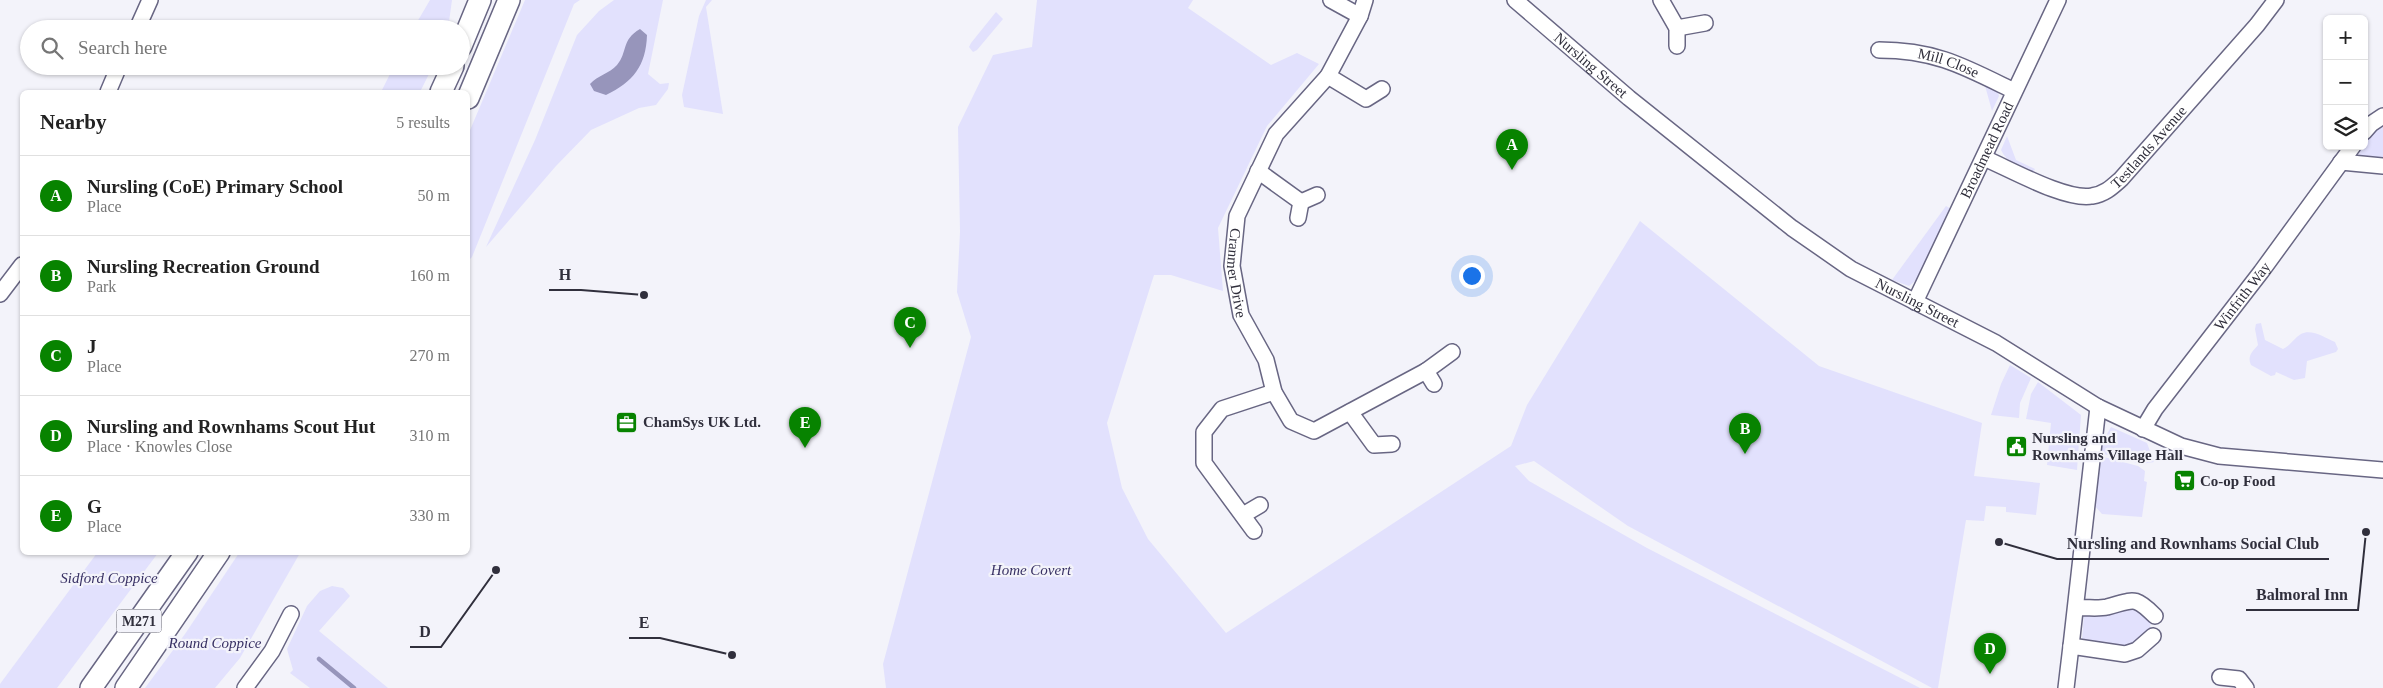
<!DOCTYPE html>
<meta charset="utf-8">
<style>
:root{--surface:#fff;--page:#f6f6f6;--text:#222;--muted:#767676;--line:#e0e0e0;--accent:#078300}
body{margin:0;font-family:Georgia,serif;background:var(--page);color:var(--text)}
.controls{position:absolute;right:15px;top:15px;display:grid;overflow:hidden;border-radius:8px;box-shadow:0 1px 4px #0004}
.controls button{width:45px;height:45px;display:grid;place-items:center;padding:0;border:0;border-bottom:1px solid var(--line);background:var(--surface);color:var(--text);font:25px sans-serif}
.you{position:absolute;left:1471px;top:275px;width:18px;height:18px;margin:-12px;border:4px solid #fff;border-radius:50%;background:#1a73e8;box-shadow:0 0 0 8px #1a73e833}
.badge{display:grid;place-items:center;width:32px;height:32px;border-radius:50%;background:var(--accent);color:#fff;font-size:16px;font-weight:700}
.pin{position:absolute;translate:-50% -41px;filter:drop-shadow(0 1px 2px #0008)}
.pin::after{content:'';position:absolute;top:26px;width:18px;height:15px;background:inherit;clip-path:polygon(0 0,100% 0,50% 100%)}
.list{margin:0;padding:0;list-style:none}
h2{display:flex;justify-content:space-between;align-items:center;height:65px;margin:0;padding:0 20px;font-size:21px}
h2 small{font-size:16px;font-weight:400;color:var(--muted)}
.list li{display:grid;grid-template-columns:32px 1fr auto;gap:15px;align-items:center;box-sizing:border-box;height:80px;padding:0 20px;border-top:1px solid var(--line)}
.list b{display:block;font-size:19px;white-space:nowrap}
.list p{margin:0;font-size:16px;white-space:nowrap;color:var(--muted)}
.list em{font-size:16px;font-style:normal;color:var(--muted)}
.icon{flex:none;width:28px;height:28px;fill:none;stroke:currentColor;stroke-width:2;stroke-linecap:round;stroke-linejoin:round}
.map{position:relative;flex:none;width:2383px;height:688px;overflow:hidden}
.search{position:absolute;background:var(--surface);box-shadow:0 1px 4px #0004;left:20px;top:20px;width:450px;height:55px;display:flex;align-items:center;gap:12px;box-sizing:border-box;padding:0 18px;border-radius:28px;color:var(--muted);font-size:19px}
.panel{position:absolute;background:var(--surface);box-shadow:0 1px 4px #0004;left:20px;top:90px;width:450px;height:465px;border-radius:8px}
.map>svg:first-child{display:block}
</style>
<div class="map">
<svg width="2383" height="688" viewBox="0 0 2383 688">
<rect width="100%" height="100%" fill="#f3f3fa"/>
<g fill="#e2e1fd">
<polygon points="430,0 452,0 448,29 413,29"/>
<polygon points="525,0 580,0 574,4 472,257 468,261 468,135"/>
<polygon points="614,0 663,0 648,74 660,84 669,83 668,89 656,105 639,108 591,130 556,166 486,247 535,140 577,35 599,11"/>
<polygon points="706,0 712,0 706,7 723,114 684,107 682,95 699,16"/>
<polygon points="1037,0 1193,0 1188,8 1271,65 1297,53 1319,64 1267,126 1218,228 1223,291 1171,275 1154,275 1107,423 1122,488 1148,539 1226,633 1511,446 1527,405 1640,221 1819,366 1982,423 1974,476 2040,483 2036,515 2006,512 2006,507 1986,506 1984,521 1966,520 1938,688 1932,688 1908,675 1628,526 1534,461 1515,466 1529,481 1647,548 1920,688 886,688 883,664 971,337 957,292 960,232 958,127 993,55 1032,47"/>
<polygon points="996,12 1003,19 977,50 973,52 969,47 971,43"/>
<polygon points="394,66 433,66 420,92 381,92"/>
<polygon points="1984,82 1997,90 1999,96 1992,111"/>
<path d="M2383 123V163L2362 159 2359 154 2360 148 2364 146C2364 136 2375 129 2383 123Z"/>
<path d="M2007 136 2016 160 2035 169 2033 172C2020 167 2007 163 2001 150Z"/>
<polygon points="1946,206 1953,210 1920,277 1909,286 1892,280"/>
<path d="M2261 323 2265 340 2283 349C2291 345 2294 338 2301 334 2311 328 2326 338 2335 342L2338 349 2336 352 2307 361 2305 378 2294 380 2276 372 2275 375 2271 376 2251 365C2247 356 2252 352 2258 345L2255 329 2256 324Z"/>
<polygon points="2010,365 2031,378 2020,403 2019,418 1991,415 2001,384"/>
<polygon points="2038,382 2081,415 2077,470 2047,465 2051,423 2026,419 2031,394"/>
<polygon points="2111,427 2147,443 2154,462 2141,464 2100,453 2102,443"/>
<polygon points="2100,456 2138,466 2145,471 2144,481 2147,482 2142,517 2102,514 2094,505"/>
<polygon points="97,553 158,553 57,688 0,688 0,684"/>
<polygon points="239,553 300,553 240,658 215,688 145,688 185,634"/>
<polygon points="332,586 343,588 350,596 319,631 388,688 310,688 290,673 293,670 287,649 307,606 320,591"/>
<polygon points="2136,605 2151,618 2150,631 2134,644 2123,646 2082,640 2084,614"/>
</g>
<path fill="#9795bb" d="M640 29 647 35C646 66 633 82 606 95L594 91 590 84C598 75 609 74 617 65 628 52 621 40 640 29Z"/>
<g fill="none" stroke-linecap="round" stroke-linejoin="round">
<polyline stroke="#9795bb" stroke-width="4.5" points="319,659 354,688"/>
<defs>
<g id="minor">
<polyline points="1331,0 1360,16"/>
<path id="s1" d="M1365 0 1360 16 1328 76 1276 134 1237 216 1232 266 1241 315 1266 360 1274 392 1291 421 1314 431 1426 371 1452 352"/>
<path id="s2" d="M1515 0 1629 98 1792 228 1851 269 1996 343 2098 407 2181 446 2219 456 2383 470"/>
<polyline points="1661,0 1677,28 1677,46"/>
<polyline points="1677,28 1705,23"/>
<polyline points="137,29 150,0"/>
<path id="s3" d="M1879 50C1936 50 1965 67 2014 91"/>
<polyline points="1328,76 1366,99 1382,89"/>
<polyline points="108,92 119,66"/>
<polyline points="2364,132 2371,124 2383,116"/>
<path id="s4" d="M1984 158C2010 169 2066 201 2092 196 2105 194 2112 187 2121 179L2257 25 2276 0"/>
<polyline points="2341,162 2383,166"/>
<polyline points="1258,171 1301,202 1298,218"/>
<polyline points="1301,202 1317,195"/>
<polyline points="0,294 22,265"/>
<path id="s5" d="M1915 302 2058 0"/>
<polyline points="1426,371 1434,384"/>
<polyline points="1350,412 1374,445 1392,444"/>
<path id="s6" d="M2143 429 2155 409 2261 272 2353 146"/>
<polyline points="1243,515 1260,505"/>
<polyline points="1254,531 1204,463 1204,432 1222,409 1274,392"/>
<path d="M2076 608C2086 607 2098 609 2107 607 2134 600 2134 595 2155 616"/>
<polyline points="2071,646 2098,407"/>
<polyline points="2220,677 2239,679 2246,688"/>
<polyline points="245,688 272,651 291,614"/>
<polyline points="2066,688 2071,646 2125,654 2137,650 2153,636"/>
</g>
<g id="highway">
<polyline points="461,46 480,0"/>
<polyline points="441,92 453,66"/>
<polyline points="468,98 509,0"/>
<polyline points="91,688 187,552"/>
<polyline points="126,688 219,552"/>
</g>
</defs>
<use href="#minor" stroke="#686683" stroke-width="18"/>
<use href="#highway" stroke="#686683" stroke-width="24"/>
<use href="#minor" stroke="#fff" stroke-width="15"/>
<use href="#highway" stroke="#fff" stroke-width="21"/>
</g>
<defs>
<symbol id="office-square" viewBox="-11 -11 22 22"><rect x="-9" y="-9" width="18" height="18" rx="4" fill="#078300" stroke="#f3f3fa"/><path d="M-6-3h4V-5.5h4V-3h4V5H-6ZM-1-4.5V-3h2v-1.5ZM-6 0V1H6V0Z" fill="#fff"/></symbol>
<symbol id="civic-square" viewBox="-11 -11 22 22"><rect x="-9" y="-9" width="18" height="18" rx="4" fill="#078300" stroke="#f3f3fa"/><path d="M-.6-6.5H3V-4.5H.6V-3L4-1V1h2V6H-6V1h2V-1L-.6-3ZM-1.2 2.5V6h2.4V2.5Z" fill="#fff"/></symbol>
<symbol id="supermarket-square" viewBox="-11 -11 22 22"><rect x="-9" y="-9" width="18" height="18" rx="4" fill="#078300" stroke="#f3f3fa"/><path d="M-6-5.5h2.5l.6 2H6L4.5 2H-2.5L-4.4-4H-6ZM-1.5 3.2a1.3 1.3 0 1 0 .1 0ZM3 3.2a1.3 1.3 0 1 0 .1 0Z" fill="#fff"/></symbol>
</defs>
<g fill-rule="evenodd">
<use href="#office-square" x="614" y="410" width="25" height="25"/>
<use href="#civic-square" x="2004" y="434" width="25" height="25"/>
<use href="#supermarket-square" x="2172" y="468" width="25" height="25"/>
</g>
<g text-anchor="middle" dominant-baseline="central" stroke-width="4.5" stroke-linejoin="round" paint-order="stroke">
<rect fill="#f3f3fa" stroke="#6a6a75" stroke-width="1" x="116.5" y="609.5" width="45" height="23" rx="4"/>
<g font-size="14" font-weight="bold" fill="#302f3c">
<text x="139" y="621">M271</text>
</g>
<g font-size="15" fill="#302f3c" stroke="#f3f3fa">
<text stroke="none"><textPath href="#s3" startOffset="71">Mill Close</textPath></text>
<text stroke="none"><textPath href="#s2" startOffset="100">Nursling Street</textPath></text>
<text stroke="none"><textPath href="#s4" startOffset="192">Testlands Avenue</textPath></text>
<text stroke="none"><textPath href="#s5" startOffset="168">Broadmead Road</textPath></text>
<text stroke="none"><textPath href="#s1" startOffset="311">Cranmer Drive</textPath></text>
<text stroke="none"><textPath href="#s6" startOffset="166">Winfrith Way</textPath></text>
<text stroke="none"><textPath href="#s2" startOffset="505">Nursling Street</textPath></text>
</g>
<g font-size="15" font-weight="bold" fill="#302f3c" stroke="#f3f3fa" text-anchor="start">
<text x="643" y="422">ChamSys UK Ltd.</text>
<text x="2032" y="438">Nursling and<tspan x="2032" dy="17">Rownhams Village Hall</tspan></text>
<text x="2200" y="481">Co-op Food</text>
</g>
<g font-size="15" font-style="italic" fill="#383164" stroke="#f3f3fa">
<text x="1031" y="570">Home Covert</text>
<text x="109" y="578">Sidford Coppice</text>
<text x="215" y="643">Round Coppice</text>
</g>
</g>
<path fill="none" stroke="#302f3c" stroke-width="2" d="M644 295L581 290H549M1999 542L2057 559H2329M2366 532L2358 610H2246M732 655L660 638H629M496 570L441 647H410"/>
<g fill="#302f3c" stroke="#f3f3fa" stroke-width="2">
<circle cx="644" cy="295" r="5"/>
<circle cx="1999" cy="542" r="5"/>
<circle cx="2366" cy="532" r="5"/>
<circle cx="732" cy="655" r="5"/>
<circle cx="496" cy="570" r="5"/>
</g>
<g font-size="16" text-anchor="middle" font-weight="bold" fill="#302f3c" stroke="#f3f3fa" stroke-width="4.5" stroke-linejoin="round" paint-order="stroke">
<text x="565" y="280">H</text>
<text x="2193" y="549">Nursling and Rownhams Social Club</text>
<text x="2302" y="600">Balmoral Inn</text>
<text x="644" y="628">E</text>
<text x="425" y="637">D</text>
</g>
</svg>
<div class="controls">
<button>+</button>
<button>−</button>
<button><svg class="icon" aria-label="layers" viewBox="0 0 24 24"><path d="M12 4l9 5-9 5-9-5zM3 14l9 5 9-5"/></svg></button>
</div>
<div class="you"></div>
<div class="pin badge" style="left:1512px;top:170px">A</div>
<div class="pin badge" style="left:1745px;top:454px">B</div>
<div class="pin badge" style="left:910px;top:348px">C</div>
<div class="pin badge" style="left:1990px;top:674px">D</div>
<div class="pin badge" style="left:805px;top:448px">E</div>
<div class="search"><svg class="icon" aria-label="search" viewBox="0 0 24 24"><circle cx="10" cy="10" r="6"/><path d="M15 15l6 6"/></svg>Search here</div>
<section class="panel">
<h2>Nearby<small>5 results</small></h2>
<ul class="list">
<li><span class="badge">A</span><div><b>Nursling (CoE) Primary School</b><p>Place</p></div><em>50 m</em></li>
<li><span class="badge">B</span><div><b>Nursling Recreation Ground</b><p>Park</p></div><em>160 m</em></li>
<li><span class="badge">C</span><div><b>J</b><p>Place</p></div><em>270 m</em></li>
<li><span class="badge">D</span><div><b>Nursling and Rownhams Scout Hut</b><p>Place · Knowles Close</p></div><em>310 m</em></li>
<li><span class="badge">E</span><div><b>G</b><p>Place</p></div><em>330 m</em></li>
</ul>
</section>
</div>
